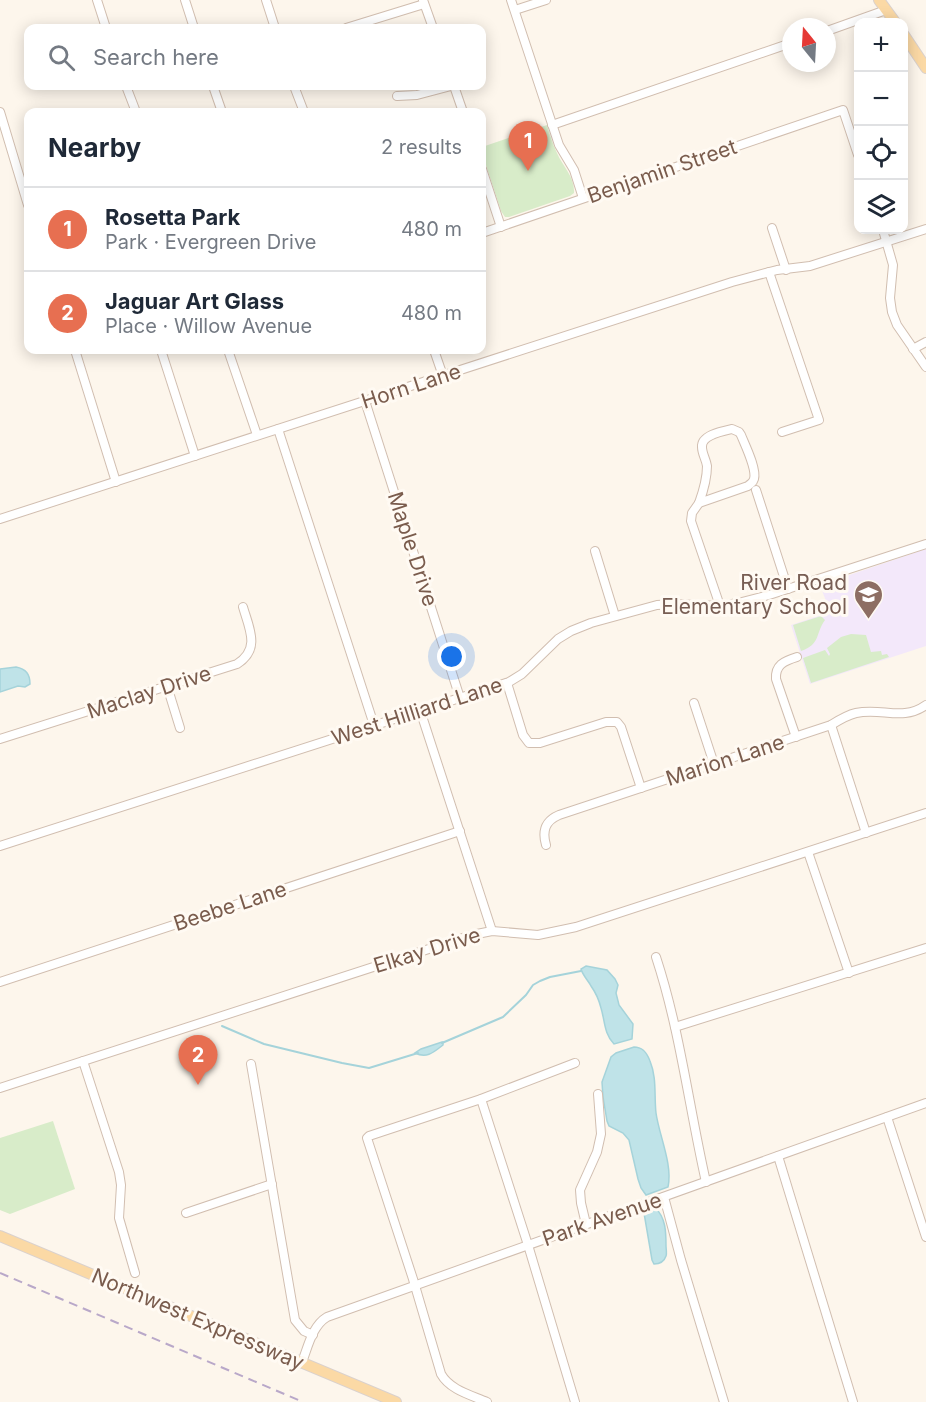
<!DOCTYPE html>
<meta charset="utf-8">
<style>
:root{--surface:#fff;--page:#f6f6f7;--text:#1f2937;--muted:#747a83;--line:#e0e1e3;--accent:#e76f51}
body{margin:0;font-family:Inter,sans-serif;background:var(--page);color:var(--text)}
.controls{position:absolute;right:18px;top:18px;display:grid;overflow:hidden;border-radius:12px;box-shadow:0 3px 15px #0003}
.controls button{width:54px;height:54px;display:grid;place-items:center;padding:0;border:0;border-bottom:2px solid var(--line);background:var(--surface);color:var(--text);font:30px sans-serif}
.compass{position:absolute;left:782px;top:18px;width:54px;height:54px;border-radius:50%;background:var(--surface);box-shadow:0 3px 15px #0003;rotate:342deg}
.you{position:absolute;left:452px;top:657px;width:21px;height:21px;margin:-15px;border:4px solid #fff;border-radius:50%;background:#1a73e8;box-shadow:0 0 0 9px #1a73e833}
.badge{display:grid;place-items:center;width:39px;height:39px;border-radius:50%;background:var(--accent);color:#fff;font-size:20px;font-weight:700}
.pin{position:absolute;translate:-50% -50px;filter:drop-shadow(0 2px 3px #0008)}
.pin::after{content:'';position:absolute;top:32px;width:21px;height:18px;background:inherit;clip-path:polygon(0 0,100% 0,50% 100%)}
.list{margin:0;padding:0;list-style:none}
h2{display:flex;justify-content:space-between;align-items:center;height:78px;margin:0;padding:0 24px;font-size:26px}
h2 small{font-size:20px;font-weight:400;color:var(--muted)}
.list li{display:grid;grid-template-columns:39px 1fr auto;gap:18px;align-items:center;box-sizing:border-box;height:84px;padding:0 24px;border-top:2px solid var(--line)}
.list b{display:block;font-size:22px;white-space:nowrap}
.list p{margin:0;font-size:20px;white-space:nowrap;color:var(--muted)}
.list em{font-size:20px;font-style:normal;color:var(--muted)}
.icon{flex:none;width:33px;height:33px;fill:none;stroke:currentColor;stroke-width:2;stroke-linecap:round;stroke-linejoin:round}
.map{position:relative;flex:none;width:926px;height:1402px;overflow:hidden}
.search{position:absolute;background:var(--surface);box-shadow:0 3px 15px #0003;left:24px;top:24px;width:462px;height:66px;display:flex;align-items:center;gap:15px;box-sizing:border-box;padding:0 21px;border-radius:12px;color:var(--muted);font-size:22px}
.panel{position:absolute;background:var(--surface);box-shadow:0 3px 15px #0003;left:24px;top:108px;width:462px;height:246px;border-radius:12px}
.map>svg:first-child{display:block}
</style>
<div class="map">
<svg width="926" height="1402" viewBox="0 0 926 1402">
<rect width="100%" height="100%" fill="#fdf6ec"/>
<polygon fill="#f3e8fa" points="926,549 926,646 810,684 791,625 830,612 820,585"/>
<g fill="#d8ecc9">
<path d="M547 125C550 135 553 145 557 153 563 167 575 177 574 193L570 196 509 217H505L501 211 482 153V147Z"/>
<path d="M821 616 825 620C815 634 821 644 801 651L793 625Z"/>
<polygon points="851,634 866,635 871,652 881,651 882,655 887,654 889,657 811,683 803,658 825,650 829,656 830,654 827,648 841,637"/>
<polygon points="53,1121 75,1189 10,1214 0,1210 0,1138"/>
</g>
<g fill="#bfe3e8" stroke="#a5d3da" stroke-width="1.5">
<path d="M16 667C26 669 30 674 30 684L25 687 18 686 0 692V669Z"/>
<path d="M586 966 607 970 615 979 618 985 616 993 619 1005 633 1024 632 1039 614 1044C604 1034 605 1021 601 1008 599 1000 596 993 591 986 588 980 583 976 581 969Z"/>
<path d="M442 1042H443V1045C434 1052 427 1059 415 1053L421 1049Z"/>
<path d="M634 1047C643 1047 647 1053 650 1061 657 1078 654 1095 656 1113 659 1135 673 1165 668 1187L646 1195 641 1188 638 1179 629 1140 623 1133 609 1126 607 1121 603 1097 602 1082 611 1057 616 1053Z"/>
<path d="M651 1208H655C666 1217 666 1233 666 1246 666 1248 667 1254 666 1256 664 1262 660 1264 654 1264L652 1260 644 1213 645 1210Z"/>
</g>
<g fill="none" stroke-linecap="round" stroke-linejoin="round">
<g stroke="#a5d3da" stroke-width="2">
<polyline points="222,1026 264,1044 342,1063 369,1068 418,1053"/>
<polyline points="442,1043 503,1017 526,995 533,985 540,981 550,977 581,971"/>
</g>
<defs>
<g id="minor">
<polyline points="97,0 106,28"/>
<polyline points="185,0 194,28"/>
<polyline points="266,0 275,28"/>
<polyline points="423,0 433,28"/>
<polyline points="511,0 559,145 574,170 583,198"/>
<polyline points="515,10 546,0"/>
<polyline points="346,28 424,4"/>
<polyline points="827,31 886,10"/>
<polyline points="126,86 136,112"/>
<polyline points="213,86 222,112"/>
<polyline points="294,86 304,112"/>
<polyline points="454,86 463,112"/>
<polyline points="397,96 417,95 451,86"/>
<polyline points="0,112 28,205"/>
<polyline points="552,125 791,43"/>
<polyline points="482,169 501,227"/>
<polyline points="772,228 786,270"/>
<polyline points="883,230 893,265 890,298 892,312 897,325 926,367"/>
<polyline points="482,233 843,110 858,155"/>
<polyline points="769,272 819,420 782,432"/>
<polyline points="913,349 926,342"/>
<polyline points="75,350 116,482"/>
<polyline points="161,350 195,456"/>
<polyline points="228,350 257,435"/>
<polyline points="434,350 443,376"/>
<polyline points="365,401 460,698"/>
<polyline points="278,429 374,725"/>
<path d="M732 429 739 432 741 435C745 445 757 469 754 479 753 483 751 483 748 486L699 503C703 492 707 478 707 466 706 459 702 454 702 447 701 435 723 431 732 429Z"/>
<polyline points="756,490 788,589"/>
<polyline points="699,503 692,513 691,521 720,606"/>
<polyline points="0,519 732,282 777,270 810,266 926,229"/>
<polyline points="595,551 615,616"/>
<polyline points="507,683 523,735 529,743 540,743 606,722 617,722 621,727 641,788"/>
<polyline points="167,686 180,728"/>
<polyline points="694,703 714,764"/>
<polyline points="420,710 492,931"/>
<polyline points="831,725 866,833"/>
<path d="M796 737 776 679C775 665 784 661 797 657"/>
<path d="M0 739 237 664C261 649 249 628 243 607"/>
<path d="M546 845C542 831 545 821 559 815L831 725C839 720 847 715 856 713 882 707 902 722 926 705"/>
<polyline points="0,846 509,682 522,674 558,639 571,631 591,623 657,605 674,604 720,606 738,603 769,595 926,544"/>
<polyline points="808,852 849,973"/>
<path d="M656 957C680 1030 689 1107 706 1182"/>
<polyline points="0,982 460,831"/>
<polyline points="675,1027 926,948"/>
<polyline points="83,1061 119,1172 121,1185 119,1218 135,1273"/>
<polyline points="251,1064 295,1320 304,1331 313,1335"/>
<polyline points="0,1088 472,935 492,931 538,935 576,927 926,813"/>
<polyline points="481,1099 528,1245 575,1402"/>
<polyline points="887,1117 926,1237"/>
<polyline points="778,1156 853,1402"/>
<polyline points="664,1197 681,1260 724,1402"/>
<polyline points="186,1213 272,1184"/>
<polyline points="586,1224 581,1203 580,1190 597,1152 601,1134 598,1094"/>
<path d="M302 1362C308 1347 312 1326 327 1317L926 1103"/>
<path d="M487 1402C471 1395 450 1390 441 1374L413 1279 367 1138 369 1136 481 1099 575 1063"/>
</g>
<g id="major">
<polyline points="879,0 895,22"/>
<polyline points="904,35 926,68"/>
<polyline points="0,1236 396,1402"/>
</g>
</defs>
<use href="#minor" stroke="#d1beb0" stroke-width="10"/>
<use href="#major" stroke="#dad1cd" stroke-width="12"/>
<use href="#minor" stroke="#fff" stroke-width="8"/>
<use href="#major" stroke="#fbd9a5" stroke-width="10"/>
<polyline stroke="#b9a8c9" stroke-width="2" stroke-dasharray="9 6" stroke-linecap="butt" points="0,1273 303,1402"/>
</g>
<defs>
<symbol id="school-pin" viewBox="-11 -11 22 30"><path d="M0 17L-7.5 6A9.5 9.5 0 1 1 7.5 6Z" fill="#8d6e63" stroke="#fffaf3"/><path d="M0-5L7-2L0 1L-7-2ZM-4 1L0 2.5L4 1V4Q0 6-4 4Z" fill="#fff"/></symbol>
</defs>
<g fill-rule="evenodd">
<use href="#school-pin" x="852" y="578" width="33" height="45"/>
</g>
<g text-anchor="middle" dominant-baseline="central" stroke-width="6" stroke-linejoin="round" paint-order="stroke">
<g font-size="21" fill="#7a5c4d" stroke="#fffaf3">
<text transform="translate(662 171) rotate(-19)">Benjamin Street</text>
<text transform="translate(411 386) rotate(-18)">Horn Lane</text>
<text transform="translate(413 549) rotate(72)">Maple Drive</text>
<text transform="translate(149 692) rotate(-18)">Maclay Drive</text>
<text transform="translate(417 711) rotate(-18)">West Hilliard Lane</text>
<text transform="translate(725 760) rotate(-18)">Marion Lane</text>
<text transform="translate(230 906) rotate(-18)">Beebe Lane</text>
<text transform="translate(427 950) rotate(-17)">Elkay Drive</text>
<text transform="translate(602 1219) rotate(-19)">Park Avenue</text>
<text transform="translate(198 1319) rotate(23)">Northwest Expressway</text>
</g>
<g font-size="21" fill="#785e54" stroke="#fffaf3" text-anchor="end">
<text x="847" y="582">River Road<tspan x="847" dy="24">Elementary School</tspan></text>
</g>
</g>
</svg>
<div class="controls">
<button>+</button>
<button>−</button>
<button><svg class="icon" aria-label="locate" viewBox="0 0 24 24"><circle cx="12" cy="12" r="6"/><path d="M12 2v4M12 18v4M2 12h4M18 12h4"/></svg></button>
<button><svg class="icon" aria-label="layers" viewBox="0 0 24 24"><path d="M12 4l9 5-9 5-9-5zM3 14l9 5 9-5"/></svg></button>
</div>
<svg class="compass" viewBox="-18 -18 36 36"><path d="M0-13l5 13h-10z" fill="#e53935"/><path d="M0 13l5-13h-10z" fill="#747a83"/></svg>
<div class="you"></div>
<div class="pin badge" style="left:528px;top:171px">1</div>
<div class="pin badge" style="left:198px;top:1085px">2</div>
<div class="search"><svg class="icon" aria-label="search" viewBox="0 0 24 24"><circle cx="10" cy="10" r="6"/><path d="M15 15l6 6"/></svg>Search here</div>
<section class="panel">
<h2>Nearby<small>2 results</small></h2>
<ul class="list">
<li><span class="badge">1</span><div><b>Rosetta Park</b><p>Park · Evergreen Drive</p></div><em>480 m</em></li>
<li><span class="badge">2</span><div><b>Jaguar Art Glass</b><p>Place · Willow Avenue</p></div><em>480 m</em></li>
</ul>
</section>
</div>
